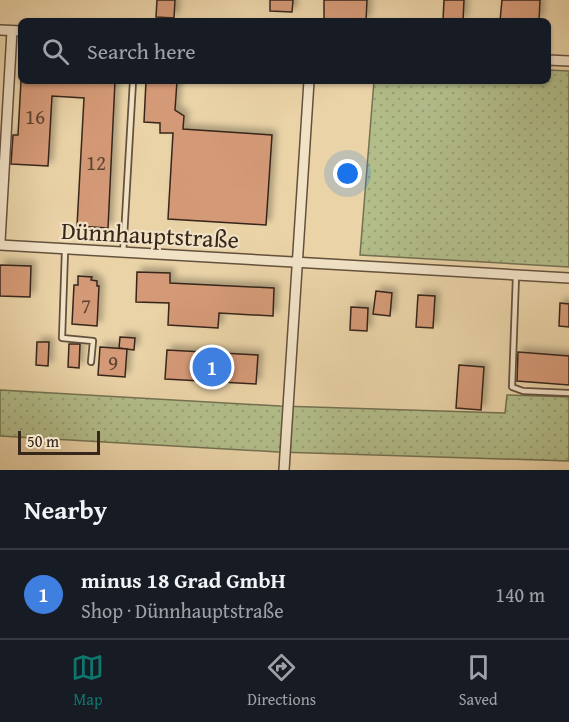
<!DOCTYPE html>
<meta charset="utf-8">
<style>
:root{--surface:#171b24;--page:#242831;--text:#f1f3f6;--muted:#9ea1a6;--line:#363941;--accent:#0f766e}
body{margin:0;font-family:"Gentium Book Plus",serif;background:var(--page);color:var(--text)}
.scale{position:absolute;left:18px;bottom:15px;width:82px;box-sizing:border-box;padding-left:6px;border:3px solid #37261a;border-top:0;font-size:16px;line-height:21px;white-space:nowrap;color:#37261a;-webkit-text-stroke:4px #f1e2c6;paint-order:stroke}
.you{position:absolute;left:348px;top:174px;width:21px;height:21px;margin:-15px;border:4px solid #fff;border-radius:50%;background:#1a73e8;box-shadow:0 0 0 9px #1a73e833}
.badge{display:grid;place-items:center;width:39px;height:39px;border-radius:50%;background:var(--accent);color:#fff;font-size:20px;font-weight:700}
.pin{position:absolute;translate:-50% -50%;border:3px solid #fff;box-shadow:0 2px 6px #0006}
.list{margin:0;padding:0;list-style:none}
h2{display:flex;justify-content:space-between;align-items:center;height:78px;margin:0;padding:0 24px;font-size:26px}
h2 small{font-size:20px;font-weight:400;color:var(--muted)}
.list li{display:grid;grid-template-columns:39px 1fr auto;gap:18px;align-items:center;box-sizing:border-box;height:90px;padding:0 24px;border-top:2px solid var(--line)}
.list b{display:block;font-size:22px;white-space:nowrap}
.list p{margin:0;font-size:20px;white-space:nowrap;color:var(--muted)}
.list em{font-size:20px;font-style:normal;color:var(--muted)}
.icon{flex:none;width:33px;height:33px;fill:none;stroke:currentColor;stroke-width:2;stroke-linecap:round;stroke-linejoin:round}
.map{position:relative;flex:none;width:569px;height:470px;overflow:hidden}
.search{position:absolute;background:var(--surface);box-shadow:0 2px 4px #0004;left:18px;right:18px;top:18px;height:66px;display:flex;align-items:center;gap:15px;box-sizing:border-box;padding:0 21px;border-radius:9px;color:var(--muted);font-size:22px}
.sheet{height:168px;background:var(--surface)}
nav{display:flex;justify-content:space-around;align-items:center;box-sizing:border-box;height:84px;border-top:2px solid var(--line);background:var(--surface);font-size:16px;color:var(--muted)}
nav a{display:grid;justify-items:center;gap:3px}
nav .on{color:var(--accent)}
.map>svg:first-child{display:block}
</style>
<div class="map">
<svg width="569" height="470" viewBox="0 0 569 470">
<defs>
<pattern id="grass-dots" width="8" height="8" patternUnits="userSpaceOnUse" patternTransform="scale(1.5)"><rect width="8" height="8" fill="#b2bd8a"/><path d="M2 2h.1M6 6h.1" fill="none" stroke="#9aa276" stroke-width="1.8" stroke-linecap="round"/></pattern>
<filter id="shadow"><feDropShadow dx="4.5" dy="-4.5" stdDeviation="3" flood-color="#0004"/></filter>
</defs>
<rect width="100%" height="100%" fill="#ead3a7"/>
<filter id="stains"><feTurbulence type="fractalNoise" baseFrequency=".00333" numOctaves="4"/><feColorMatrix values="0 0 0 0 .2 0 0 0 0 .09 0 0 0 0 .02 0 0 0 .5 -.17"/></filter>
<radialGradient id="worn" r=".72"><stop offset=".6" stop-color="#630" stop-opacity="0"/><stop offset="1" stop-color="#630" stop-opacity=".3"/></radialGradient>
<g fill="url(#grass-dots)" stroke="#747252" stroke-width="1.5">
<polygon points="548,70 569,71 569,267 360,255 374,81 548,81"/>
<polygon points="0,390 280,406 505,413 507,395 569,397 569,461 278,452 0,436"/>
</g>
<g fill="#d49976" stroke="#37261a" stroke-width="1.5" filter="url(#shadow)">
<polygon points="157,0 175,0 174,18 156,17"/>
<polygon points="270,0 293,0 292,12 270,11"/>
<polygon points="324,0 367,0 366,21 324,21"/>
<polygon points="444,0 464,0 463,21 443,21"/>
<polygon points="502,0 540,0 539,21 500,21"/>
<polygon points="21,81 115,81 108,228 77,226 84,98 52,96 48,166 11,164 13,135 18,135"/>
<polygon points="146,81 177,81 175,110 184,116 183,129 272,135 266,225 168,219 173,133 160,133 160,123 144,122"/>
<polygon points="0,265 31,266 30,297 0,296"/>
<polygon points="137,272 170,273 170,283 274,288 273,316 219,313 218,328 168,325 169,303 136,302"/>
<polygon points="78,276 92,277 91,280 97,281 97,286 99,286 97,326 72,324 74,285 78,285"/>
<polygon points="376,291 392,293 390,316 373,314"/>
<polygon points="418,295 435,296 433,328 416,327"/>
<polygon points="560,303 569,304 569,327 559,326"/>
<polygon points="351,307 368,308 367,331 350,330"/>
<polygon points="120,337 135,338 134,350 119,348"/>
<polygon points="37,342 49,342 48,366 36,365"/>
<polygon points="69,344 80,344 79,368 68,367"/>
<polygon points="100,347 127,349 125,377 98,375"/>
<polygon points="167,350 258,355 256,384 165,379"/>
<polygon points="518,352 569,356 569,385 517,381"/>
<polygon points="459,365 484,367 481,410 456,408"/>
</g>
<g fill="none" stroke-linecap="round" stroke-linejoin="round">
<defs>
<g id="lane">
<polyline points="65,251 62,338 93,341 91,362"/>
<polyline points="123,254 133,81"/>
<polyline points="516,276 512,387 523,391 569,393"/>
</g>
<g id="street">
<polyline points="0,30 21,31"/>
<polyline points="548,60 569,61"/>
<polyline points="0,241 12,31"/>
<polyline points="0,245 569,278"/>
<polyline points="284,470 309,81"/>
</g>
</defs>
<use href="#lane" stroke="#64513d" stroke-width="8"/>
<use href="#street" stroke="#64513d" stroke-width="12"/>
<use href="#lane" stroke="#f1e2c6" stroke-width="4.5"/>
<use href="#street" stroke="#f1e2c6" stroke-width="9"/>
</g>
<g text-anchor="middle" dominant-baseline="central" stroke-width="4.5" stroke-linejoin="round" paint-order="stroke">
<g font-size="21" fill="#5e4331">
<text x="35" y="116">16</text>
<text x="96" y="162">12</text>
<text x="86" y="305">7</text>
<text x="113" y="362">9</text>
</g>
<g font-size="24" fill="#37261a" stroke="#f1e2c6">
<text transform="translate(150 235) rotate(3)">Dünnhauptstraße</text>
</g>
</g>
<rect width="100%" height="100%" filter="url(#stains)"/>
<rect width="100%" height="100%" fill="url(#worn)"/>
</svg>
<div class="scale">50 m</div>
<div class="you"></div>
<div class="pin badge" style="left:212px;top:367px;background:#3f7fe0">1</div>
<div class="search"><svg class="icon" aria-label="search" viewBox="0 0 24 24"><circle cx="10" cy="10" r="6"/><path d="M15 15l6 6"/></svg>Search here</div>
</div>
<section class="sheet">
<h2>Nearby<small></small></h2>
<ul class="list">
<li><span class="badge" style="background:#3f7fe0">1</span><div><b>minus 18 Grad GmbH</b><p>Shop · Dünnhauptstraße</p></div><em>140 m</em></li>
</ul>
</section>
<nav>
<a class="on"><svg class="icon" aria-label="map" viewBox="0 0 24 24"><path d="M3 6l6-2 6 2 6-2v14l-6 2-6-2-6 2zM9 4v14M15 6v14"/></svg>Map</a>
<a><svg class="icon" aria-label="directions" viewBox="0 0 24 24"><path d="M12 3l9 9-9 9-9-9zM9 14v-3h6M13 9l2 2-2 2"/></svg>Directions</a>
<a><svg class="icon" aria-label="saved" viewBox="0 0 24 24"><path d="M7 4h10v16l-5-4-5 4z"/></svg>Saved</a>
</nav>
